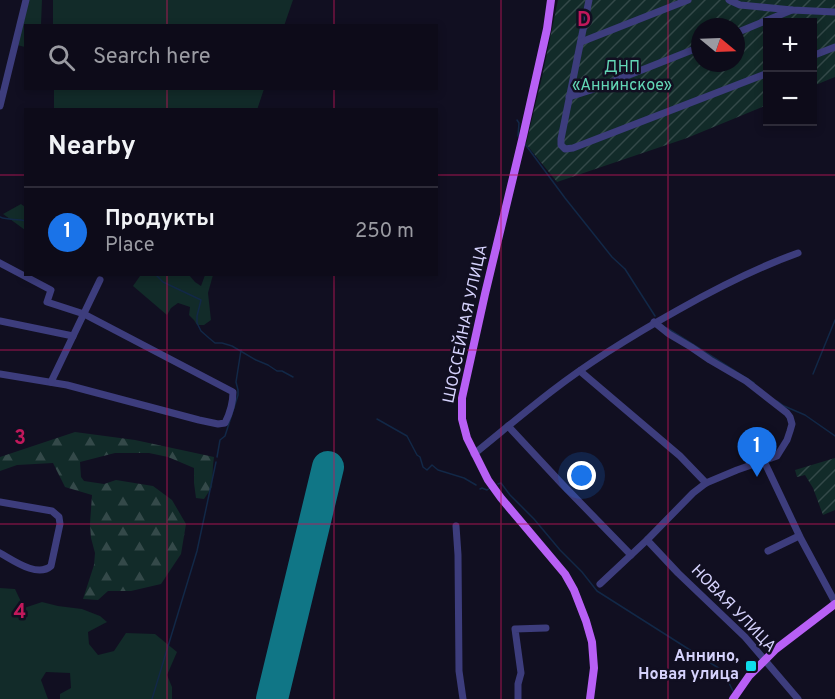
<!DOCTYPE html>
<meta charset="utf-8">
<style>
:root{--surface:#0d0b19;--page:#1b1926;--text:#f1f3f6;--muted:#9a9ba2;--line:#2d2b38;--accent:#1a73e8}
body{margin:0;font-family:Overpass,sans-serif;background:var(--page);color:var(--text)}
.controls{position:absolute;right:18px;top:18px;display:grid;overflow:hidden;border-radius:0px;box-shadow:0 3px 9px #0003}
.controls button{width:54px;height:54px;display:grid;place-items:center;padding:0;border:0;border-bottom:2px solid var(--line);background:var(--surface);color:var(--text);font:30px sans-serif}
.compass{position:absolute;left:691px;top:18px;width:54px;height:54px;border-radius:50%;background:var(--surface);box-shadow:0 3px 9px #0003;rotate:109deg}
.you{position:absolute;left:582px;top:476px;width:21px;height:21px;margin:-15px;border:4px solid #fff;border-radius:50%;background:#1a73e8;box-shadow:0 0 0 9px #1a73e833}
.badge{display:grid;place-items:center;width:39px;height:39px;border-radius:50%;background:var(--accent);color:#fff;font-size:20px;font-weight:700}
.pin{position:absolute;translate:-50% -50px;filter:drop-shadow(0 2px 3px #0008)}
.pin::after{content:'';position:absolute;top:32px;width:21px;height:18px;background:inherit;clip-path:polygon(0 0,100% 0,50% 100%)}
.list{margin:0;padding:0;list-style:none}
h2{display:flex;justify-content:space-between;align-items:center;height:78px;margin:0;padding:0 24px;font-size:26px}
h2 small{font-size:20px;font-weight:400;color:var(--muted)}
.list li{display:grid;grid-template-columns:39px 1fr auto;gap:18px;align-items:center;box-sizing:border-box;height:90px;padding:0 24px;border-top:2px solid var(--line)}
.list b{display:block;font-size:22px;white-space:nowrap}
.list p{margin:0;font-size:20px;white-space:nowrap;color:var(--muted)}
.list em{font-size:20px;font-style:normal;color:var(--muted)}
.icon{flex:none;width:33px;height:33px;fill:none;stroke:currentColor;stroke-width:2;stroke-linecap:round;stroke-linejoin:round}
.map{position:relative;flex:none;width:835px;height:699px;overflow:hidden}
.search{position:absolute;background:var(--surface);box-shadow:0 3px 9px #0003;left:24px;top:24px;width:414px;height:66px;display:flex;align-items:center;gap:15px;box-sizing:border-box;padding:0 21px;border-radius:0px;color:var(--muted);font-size:22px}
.panel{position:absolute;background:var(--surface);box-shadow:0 3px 9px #0003;left:24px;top:108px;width:414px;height:168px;border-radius:0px}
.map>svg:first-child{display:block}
</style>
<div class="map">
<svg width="835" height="699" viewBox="0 0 835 699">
<defs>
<pattern id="forest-firs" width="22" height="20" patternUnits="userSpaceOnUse" patternTransform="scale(1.5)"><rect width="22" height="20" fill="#122b29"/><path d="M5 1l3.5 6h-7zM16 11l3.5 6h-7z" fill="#344949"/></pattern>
<pattern id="garden-furrows" width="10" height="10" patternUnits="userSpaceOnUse" patternTransform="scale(1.5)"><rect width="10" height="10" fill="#122b29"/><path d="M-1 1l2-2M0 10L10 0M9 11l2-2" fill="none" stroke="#344949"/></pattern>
</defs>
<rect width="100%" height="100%" fill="#110f21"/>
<g fill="#122b29">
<polygon points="29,0 42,0 41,25 26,26 25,47 17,45"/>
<polygon points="53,0 293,0 284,26 53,25"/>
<polygon points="54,89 54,88 264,89 257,110 54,109"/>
<polygon points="21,204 25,207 25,230 3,214"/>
<polygon points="136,275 189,275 195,282 201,286 205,275 213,275 208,293 211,320 204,325 197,325 194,320 189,315 190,307 178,303 171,308 167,315 133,286 140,276"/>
<polygon points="0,588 15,589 24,608 42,602 58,606 82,609 100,616 107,622 88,632 89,644 98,655 114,651 126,633 155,634 177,652 167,675 172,687 172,699 60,699 60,694 71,688 70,673 46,672 41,680 48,699 0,699"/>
</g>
<polygon fill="url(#forest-firs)" points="75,432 135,440 214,457 213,465 212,487 204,499 196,498 194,483 194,468 168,457 149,453 115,453 80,462 81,477 84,481 104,484 116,480 153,486 172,500 186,524 181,554 161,584 131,591 108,591 98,600 83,599 94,565 95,553 91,538 90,524 92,495 65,487 53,463 17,465 0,471 0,457"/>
<g fill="url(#garden-furrows)" fill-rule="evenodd">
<path d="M558 0H835V77L813 86 812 22H768L767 105 687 138 557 182 526 144 542 77ZM700 27H736V63H700Z"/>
<polygon points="835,458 835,510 823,515 813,488 805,475 797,477 795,470"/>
</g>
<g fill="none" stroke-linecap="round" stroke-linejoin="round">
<g stroke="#122847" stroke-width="1.5">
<polyline points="517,120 519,123 518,136"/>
<polyline points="525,144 565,198 612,257 625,269 655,316"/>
<path d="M0 217C8 221 17 218 26 221"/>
<polyline points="155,274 163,282 201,300 197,316 197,323 201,331 209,338 215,343 222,343 232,346 256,360 268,365 277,371 282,371 293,377"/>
<polyline points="667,328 754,383"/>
<polyline points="813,374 835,320"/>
<polyline points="777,401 784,406 805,415 835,436"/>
<polyline points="377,419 407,436 417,455 420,457 423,467 427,470 432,465 438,470 464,478 476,485"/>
<polyline points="217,457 220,440 225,436 238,395 238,390 236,382 241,350"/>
<polyline points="498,484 501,483 510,495 534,519 560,550 582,572 597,591 720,669 726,677 733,691"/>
<polyline points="480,489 482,488 487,490 490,488"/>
<polyline points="152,699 197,551 216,462"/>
</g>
<polyline stroke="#107686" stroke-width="32" points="272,699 328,467"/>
<g stroke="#3d3d7d" stroke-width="7">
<polyline points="589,0 561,139 561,145 565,149 573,148 768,73"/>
<polyline points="729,0 740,5 792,10 835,12"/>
<polyline points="736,33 792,10"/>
<polyline points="581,42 688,0"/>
<polyline points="812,56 835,47"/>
<polyline points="569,97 591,90 700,47"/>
<polyline points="0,106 26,0"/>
<path d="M0 263 51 290 47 302 84 314 233 392C233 404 230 413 225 423L218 424 199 420 67 385 0 374"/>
<polyline points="0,321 73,336"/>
<polyline points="580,371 680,456 706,483"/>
<polyline points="51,382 100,280"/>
<polyline points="508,426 562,484 631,555"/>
<path d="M474 454C500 433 526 411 552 391 592 360 635 334 678 310 717 288 756 268 798 253"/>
<polyline points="764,461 801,539 835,602"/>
<path d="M0 502 52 511 59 517 60 524 51 566C37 578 13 560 0 553"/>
<polyline points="456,526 458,555 459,671 463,699"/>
<polyline points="647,540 678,573 745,637 798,699"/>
<polyline points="768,551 799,536"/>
<polyline points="600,584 647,540 693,493 706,483 737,470 777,456 787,440 790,431 792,424 790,417 787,413 746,381 710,360 691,347 669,334 654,322"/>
<polyline points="518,699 518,684 521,673 515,629 546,628"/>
</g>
<g stroke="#b860f5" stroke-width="8">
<polyline points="551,0 547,29 523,136 485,294 462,398 462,419 467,438 488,480 501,498 565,574 574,590 586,621 592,642 594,668 590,699"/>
<polyline points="733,699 749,676 776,649 835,604"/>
</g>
</g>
<path fill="none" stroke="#c2185b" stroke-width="1.5" stroke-opacity="0.55" d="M167 0V26M334 0V26M501 0V699M668 0V699M167 88V110M334 88V110M0 175H26M436 175H835M167 274V699M334 274V699M0 350H835M0 524H835"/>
<rect fill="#0fdceb" stroke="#110f21" stroke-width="2" x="745" y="660" width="12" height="12" rx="3"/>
<g text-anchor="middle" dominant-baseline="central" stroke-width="5" stroke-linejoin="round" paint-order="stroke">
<g font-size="16" fill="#63d7b6" stroke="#110f21">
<text x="622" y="68">ДНП<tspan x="622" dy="18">«Аннинское»</tspan></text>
</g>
<g font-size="16" fill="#d5d2fc" stroke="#110f21">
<text transform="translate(466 324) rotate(-78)">ШОССЕЙНАЯ УЛИЦА</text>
<text transform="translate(733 609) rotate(46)">НОВАЯ УЛИЦА</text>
</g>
<g font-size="16" font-weight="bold" fill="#d5d2fc" stroke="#110f21" text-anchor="end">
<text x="739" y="657">Аннино,<tspan x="739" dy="18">Новая улица</tspan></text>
</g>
</g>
<g font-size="20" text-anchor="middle" font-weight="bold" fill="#c2185b" stroke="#110f21" stroke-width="5" stroke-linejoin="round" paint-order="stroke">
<text x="584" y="26">D</text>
<text x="20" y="444">3</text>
<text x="20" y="618">4</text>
</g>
</svg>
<div class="controls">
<button>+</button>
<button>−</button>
</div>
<svg class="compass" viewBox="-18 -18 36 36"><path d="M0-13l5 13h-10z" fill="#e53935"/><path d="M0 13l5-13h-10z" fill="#9a9ba2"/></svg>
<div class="you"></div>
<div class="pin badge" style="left:757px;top:477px">1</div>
<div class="search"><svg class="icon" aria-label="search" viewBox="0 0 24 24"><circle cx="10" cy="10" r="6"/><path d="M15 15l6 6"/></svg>Search here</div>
<section class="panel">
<h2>Nearby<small></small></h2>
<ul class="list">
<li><span class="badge">1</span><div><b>Продукты</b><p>Place</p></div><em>250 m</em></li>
</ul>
</section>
</div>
